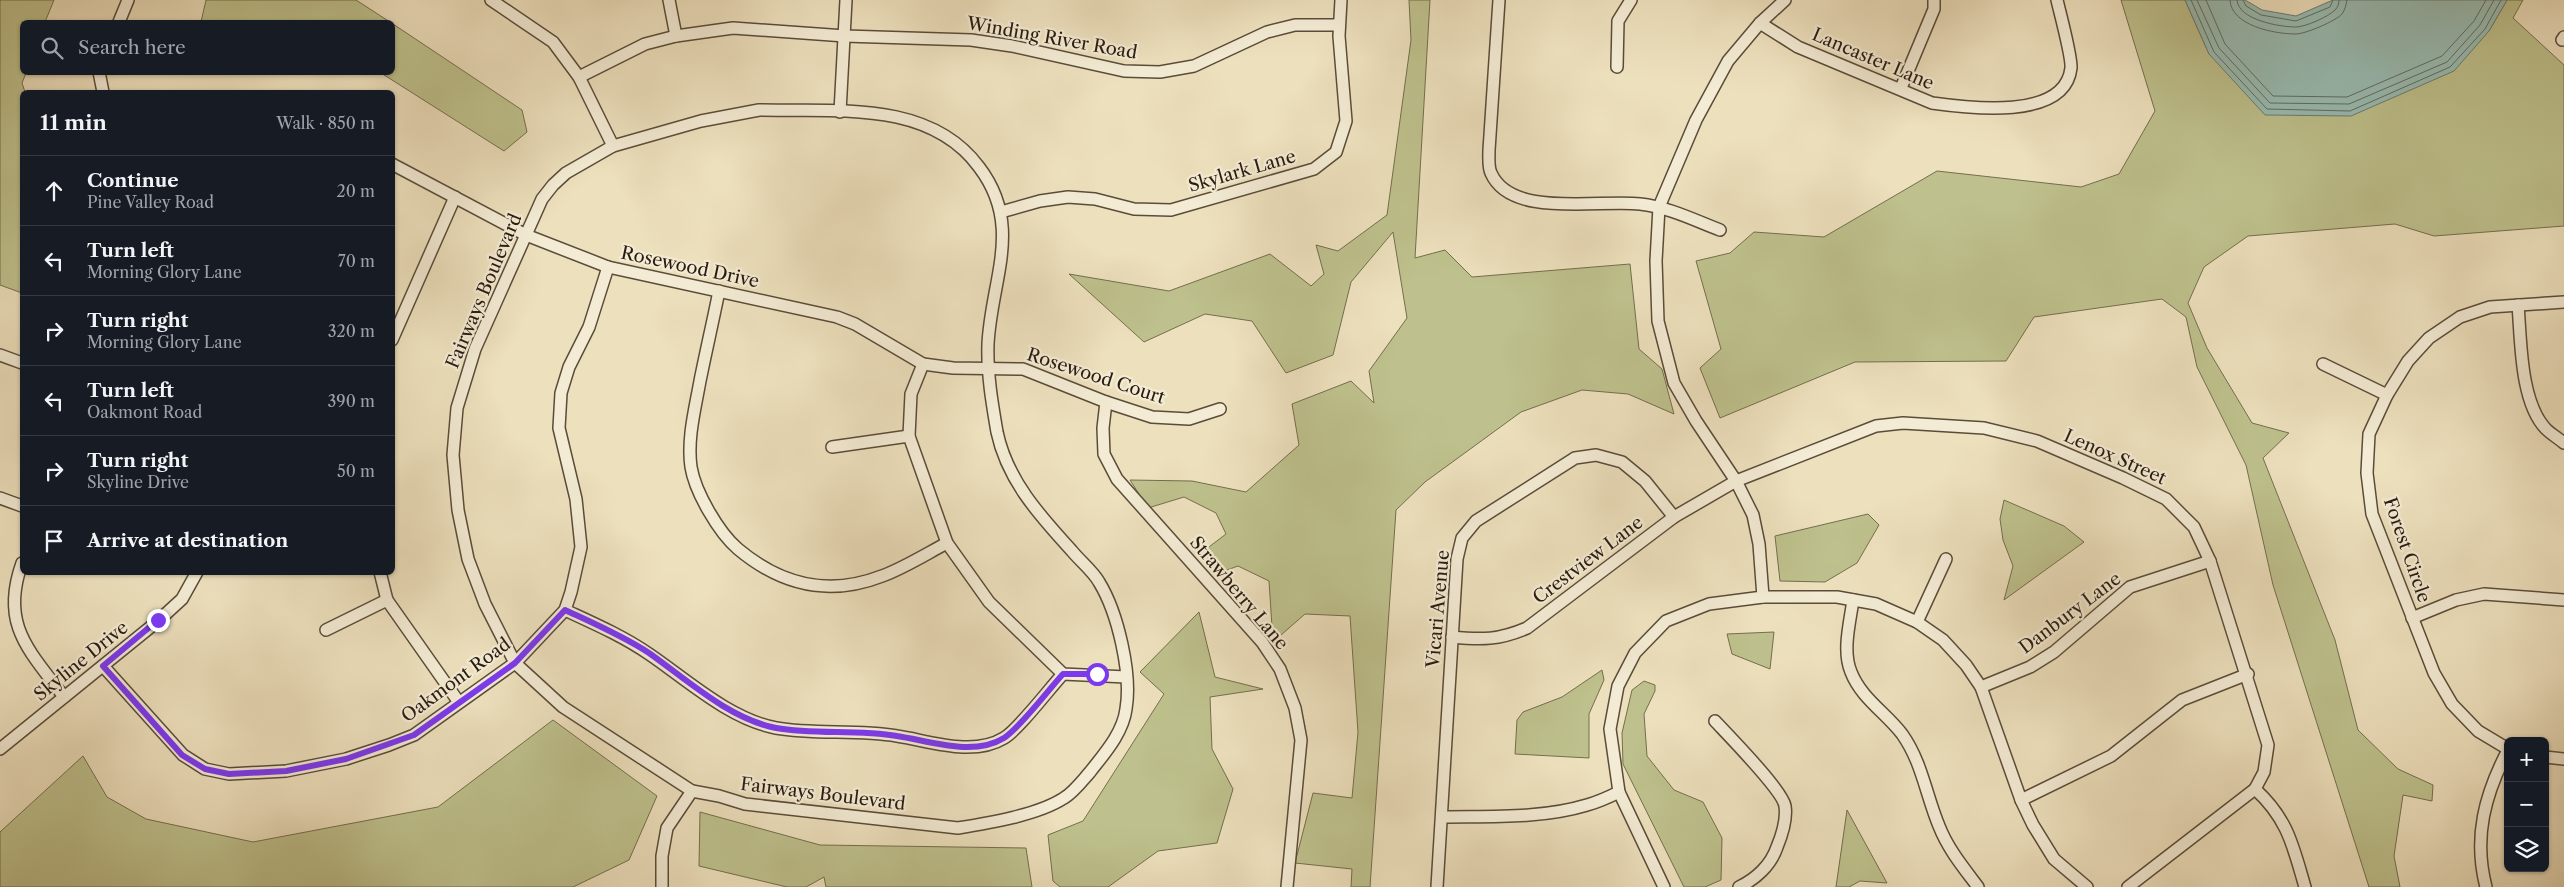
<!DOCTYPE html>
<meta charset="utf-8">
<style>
:root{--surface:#171b24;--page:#20242c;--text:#f1f3f6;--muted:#9ea1a6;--line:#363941}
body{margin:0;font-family:"Libre Caslon Text",serif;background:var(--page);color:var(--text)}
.controls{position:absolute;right:15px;bottom:15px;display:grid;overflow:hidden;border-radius:8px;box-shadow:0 1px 4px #0004}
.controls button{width:45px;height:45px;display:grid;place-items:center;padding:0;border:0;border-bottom:1px solid var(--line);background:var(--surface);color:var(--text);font:25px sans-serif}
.stop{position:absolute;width:15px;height:15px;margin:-11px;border:4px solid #7c3aed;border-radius:50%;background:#fff}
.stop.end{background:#7c3aed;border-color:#fff;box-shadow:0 1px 5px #0008}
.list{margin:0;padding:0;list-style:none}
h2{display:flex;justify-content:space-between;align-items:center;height:65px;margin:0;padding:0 20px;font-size:21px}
h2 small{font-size:16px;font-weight:400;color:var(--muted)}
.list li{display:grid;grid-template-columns:32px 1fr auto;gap:15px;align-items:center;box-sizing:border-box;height:70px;padding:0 20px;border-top:1px solid var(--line)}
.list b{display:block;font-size:19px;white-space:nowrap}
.list p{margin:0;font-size:16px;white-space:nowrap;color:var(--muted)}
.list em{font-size:16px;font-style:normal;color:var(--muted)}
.icon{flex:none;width:28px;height:28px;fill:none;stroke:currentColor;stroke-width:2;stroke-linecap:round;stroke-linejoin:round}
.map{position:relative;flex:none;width:2564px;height:887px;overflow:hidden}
.search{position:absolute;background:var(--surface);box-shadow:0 1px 4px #0004;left:20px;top:20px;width:375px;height:55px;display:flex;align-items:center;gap:12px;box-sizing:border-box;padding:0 18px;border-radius:8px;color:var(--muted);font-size:19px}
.panel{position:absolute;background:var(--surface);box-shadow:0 1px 4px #0004;left:20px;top:90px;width:375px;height:485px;border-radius:8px}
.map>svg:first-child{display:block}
</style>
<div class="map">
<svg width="2564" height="887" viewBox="0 0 2564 887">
<rect width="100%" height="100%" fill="#ede0bd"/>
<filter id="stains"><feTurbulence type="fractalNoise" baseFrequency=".004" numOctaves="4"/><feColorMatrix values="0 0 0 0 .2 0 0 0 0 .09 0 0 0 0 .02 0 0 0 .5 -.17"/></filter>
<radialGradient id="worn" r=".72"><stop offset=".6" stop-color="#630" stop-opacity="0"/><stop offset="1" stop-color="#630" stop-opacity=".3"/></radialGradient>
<g fill="#bec18d" stroke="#746e4e">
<polygon points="0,0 54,0 45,22 22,22 22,72 26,73 22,83 25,92 22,92 22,293 0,285"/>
<polygon points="206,0 356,0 390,22 201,22"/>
<polygon points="1409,0 1430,0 1415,258 1445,250 1472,277 1630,264 1639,349 1662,369 1674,414 1628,394 1582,390 1521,412 1425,482 1396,510 1370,887 1351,887 1352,869 1295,863 1313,793 1352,798 1358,732 1350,616 1305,614 1273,642 1269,581 1238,566 1216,574 1201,553 1226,534 1216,513 1184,497 1148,508 1130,480 1192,481 1246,492 1299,445 1292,404 1351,381 1374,403 1369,371 1407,318 1393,232 1351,282 1333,355 1286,373 1252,321 1205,314 1144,342 1069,274 1169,291 1270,254 1311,286 1324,274 1316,245 1338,251 1387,215 1411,40"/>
<polygon points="2121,0 2185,0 2209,54 2489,31 2507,0 2523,0 2513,18 2564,65 2564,226 2434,236 2395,224 2248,236 2204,267 2188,303 2207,348 2252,423 2289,433 2263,458 2335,640 2358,730 2398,769 2433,785 2432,801 2403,795 2394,856 2400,887 2369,887 2273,585 2246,465 2197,367 2186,317 2162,299 2034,317 2006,361 1855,362 1720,418 1700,368 1721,349 1696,261 1730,253 1754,232 1824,237 1937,171 2081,187 2119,174 2155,111"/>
<polygon points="393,24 522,110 527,132 504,151 381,73 392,72"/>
<polygon points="2004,500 2064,526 2084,542 2004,600 2013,566 2003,540 2000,519"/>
<polygon points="1868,514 1879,525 1857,563 1825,582 1780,581 1775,536"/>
<polygon points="1199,612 1215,677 1263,689 1210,697 1212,749 1233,789 1217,843 1158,851 1108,887 1060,887 1053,881 1048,835 1083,821 1164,694 1140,672"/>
<polygon points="1774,632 1770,669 1732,654 1727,634"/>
<polygon points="1602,670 1604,680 1589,714 1589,758 1515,754 1517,720 1523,712 1562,697"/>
<polygon points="1644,681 1655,685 1655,691 1644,714 1647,756 1674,790 1703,802 1722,838 1721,880 1705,887 1684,887 1623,764 1622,733 1632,690"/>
<polygon points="553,720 657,796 629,860 573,887 0,887 0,832 83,756 107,797 146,819 253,842 438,807"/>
<polygon points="1847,810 1887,883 1860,881 1849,887 1836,887"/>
<polygon points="700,812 820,845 1026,848 1032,887 826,887 824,877 806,887 787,887 699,866"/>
</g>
<polygon fill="#99bdb4" stroke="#6c7c72" points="2185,0 2245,0 2262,10 2296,16 2333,0 2507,0 2489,31 2454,71 2351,116 2265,115 2209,54"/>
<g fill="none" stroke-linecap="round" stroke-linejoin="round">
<g stroke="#616c62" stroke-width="1">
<polyline points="2191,0 2214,52 2267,109 2350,111 2450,67 2485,29 2501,0"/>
<polyline points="2197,0 2219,48 2270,103 2349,104 2447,62 2480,25 2494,0"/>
<polyline points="2206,0 2225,44 2273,96 2347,97 2442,56 2474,21 2486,0"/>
<path d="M2230 0C2231 26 2275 34 2296 34 2305 34 2336 21 2342 14 2345 10 2346 5 2347 0"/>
<path d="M2237 0C2238 20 2280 27 2296 27 2305 27 2328 17 2335 10 2338 7 2339 4 2339 0"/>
<polyline points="2243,0 2246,6 2261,15 2296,21 2330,7 2333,0"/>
</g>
<defs>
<g id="minor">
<polyline points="491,0 553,42 579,77 613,146"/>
<polyline points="669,0 676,36"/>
<path d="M1499 0 1489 150C1489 157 1488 167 1491 173 1511 219 1600 199 1640 204 1668 207 1694 220 1720 230"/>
<polyline points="119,22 128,0"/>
<path d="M1760 23 1798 47 1932 103C1968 108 2065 121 2071 68 2072 57 2060 13 2057 0"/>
<polyline points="2562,40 2564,37"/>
<polyline points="1617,67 1618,21 1631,0"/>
<polyline points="99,72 103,92"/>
<polyline points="579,77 645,44 676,36 733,28 845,36 971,40 1012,46 1124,71 1160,72 1194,66 1267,32 1295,25 1339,25"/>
<polyline points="1901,88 1934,9 1934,0"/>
<path d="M759 110C833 112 929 99 979 167 1024 226 991 280 988 344 987 374 992 403 997 432 1007 480 1040 516 1072 551 1080 561 1093 571 1099 582 1118 613 1132 674 1126 709 1123 733 1104 754 1090 772 1082 781 1074 792 1064 798 1038 815 989 823 958 828L745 804 719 796 692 791 563 707 515 663 485 604 468 559 458 510 453 455 457 408 475 349 542 199 553 185 566 173 613 146 701 121Z"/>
<polyline points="840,112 846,0"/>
<polyline points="392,164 526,235 608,267 837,317 855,324 923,364 953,368 1023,369 1106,402 1152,417 1189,419 1220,409"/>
<polyline points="1001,212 1040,201 1068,197 1095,199 1134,209 1171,210 1314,169 1336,152 1346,121 1339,36 1341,0"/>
<path d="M719 291C713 321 706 351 700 381 695 409 687 439 691 467 695 492 719 533 738 549 781 585 828 597 882 576 904 568 926 554 947 543"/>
<path d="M2518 305C2521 340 2520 402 2546 429 2551 434 2558 438 2564 443"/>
<polyline points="392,340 455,197"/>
<polyline points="0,355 22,363"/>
<polyline points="923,364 911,394 909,436 947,543 989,602 1063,674 1126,677"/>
<polyline points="2323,364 2387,395"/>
<polyline points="1106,402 1103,428 1104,454 1117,479 1262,642 1280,669 1295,708 1301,740 1287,887"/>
<polyline points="832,447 909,436"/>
<polyline points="0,498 22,506"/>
<path d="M22 563C0 625 29 650 64 697"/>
<polyline points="380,572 387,600 458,701"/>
<polyline points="1763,597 1759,544 1753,515 1736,481 1696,421 1674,383 1658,321 1656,261 1659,207 1696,120 1728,61 1760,23 1785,0"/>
<path d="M1853 600C1850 622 1842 651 1851 672 1861 698 1886 713 1902 734 1922 762 1926 795 1939 826 1948 849 1963 867 1978 887"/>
<path d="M565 610C593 623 623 636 649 654 686 679 729 719 776 728 815 735 857 729 897 736 930 741 973 757 1004 738 1019 729 1049 689 1063 674"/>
<polyline points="2412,618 2456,600 2484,594 2564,600"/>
<polyline points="1917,622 1946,559"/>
<polyline points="326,630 387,600"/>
<path d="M1452 637C1482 640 1499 640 1527 628L1674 517 1736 481 1876 426 1903 423 1984 428 2037 441 2123 478 2166 499 2194 527 2210 561 2268 745 2264 772 2255 789 2128 887"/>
<polyline points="103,666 183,755 205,769 229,774 286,771 346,759 389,745 414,735 515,663 565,610 571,592 581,547 576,499 559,428 561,393 569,367 589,327 608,267"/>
<polyline points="1981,687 2030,667 2054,652 2130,587 2210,561"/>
<path d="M1715 721C1728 735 1783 791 1785 806 1787 819 1782 835 1777 847 1771 865 1756 879 1739 887"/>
<polyline points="0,749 158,621 182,599 197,572"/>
<polyline points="2508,749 2478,731 2452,704 2434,673 2372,514 2367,473 2369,434 2387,395 2408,361 2429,338 2460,317 2490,307 2564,302"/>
<polyline points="2545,757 2564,759"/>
<path d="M2255 789C2288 819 2293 846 2305 887"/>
<polyline points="2021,800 2111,756 2182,700 2248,674"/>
<path d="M1442 817C1489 816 1541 819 1587 805 1598 802 1609 797 1619 792"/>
<polyline points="662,887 662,856 667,828 692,791"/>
<polyline points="1437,887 1457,559 1462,538 1476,521 1575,458 1596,455 1622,462 1645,481 1674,517"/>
<polyline points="1664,887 1619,792 1610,729 1618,686 1635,653 1666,621 1709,604 1763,597 1837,597 1876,604 1917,622 1943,640 1966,665 1981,687 2021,800 2033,825 2054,859 2087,887"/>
<path d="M2486 887C2473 837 2485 794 2508 750"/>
</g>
</defs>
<use href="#minor" stroke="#5a4c3a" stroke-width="14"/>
<use href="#minor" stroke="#f3ebd4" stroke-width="11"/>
</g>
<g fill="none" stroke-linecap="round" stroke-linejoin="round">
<path stroke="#7c3aed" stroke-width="6" d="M158 620 103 666 182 755 205 769 229 774 286 771 346 759 414 735 515 663 565 610C593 623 623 636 649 653 686 679 729 719 776 728 815 735 857 729 897 736 930 741 973 757 1004 738 1019 729 1049 689 1063 674H1097"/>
</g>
<g text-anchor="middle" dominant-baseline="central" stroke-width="4.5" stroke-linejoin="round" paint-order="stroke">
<g font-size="18" fill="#291b0f" stroke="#f3ebd4">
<text transform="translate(1052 38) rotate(10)">Winding River Road</text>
<text transform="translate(1873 59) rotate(23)">Lancaster Lane</text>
<text transform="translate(1242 171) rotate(-16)">Skylark Lane</text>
<text transform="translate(690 267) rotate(12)">Rosewood Drive</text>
<text transform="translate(484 291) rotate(-67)">Fairways Boulevard</text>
<text transform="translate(1096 376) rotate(18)">Rosewood Court</text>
<text transform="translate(2115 457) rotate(24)">Lenox Street</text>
<text transform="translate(2407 550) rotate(71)">Forest Circle</text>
<text transform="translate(1588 560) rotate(-37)">Crestview Lane</text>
<text transform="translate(1239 593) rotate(50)">Strawberry Lane</text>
<text transform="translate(1438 609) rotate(-85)">Vicari Avenue</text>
<text transform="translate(2070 613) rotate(-37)">Danbury Lane</text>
<text transform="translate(81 661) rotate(-39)">Skyline Drive</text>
<text transform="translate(456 680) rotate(-36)">Oakmont Road</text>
<text transform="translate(823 794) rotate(7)">Fairways Boulevard</text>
</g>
</g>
<rect width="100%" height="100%" filter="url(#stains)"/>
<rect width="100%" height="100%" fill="url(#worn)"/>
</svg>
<div class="controls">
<button>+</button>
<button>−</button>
<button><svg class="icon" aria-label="layers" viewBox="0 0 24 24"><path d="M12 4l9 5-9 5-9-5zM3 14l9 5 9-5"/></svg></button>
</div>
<div class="stop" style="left:1097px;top:674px"></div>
<div class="stop end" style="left:158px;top:620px"></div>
<div class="search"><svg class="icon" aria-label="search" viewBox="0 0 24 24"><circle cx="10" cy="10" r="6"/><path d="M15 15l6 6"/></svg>Search here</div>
<section class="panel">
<h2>11 min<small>Walk · 850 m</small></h2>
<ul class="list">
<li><svg class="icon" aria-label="ahead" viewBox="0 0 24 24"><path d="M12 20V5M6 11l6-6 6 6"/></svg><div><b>Continue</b><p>Pine Valley Road</p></div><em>20 m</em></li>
<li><svg class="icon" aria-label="left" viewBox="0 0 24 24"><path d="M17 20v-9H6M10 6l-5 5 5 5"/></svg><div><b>Turn left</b><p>Morning Glory Lane</p></div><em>70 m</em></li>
<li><svg class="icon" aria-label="right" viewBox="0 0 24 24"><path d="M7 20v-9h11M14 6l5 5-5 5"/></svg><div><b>Turn right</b><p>Morning Glory Lane</p></div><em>320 m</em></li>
<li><svg class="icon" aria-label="left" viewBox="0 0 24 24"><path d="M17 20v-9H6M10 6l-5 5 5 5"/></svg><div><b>Turn left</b><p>Oakmont Road</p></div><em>390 m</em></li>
<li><svg class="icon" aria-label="right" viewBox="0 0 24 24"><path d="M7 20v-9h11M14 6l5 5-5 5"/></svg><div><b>Turn right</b><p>Skyline Drive</p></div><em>50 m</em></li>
<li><svg class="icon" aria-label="arrive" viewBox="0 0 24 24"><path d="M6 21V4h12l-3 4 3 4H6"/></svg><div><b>Arrive at destination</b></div></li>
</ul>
</section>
</div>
